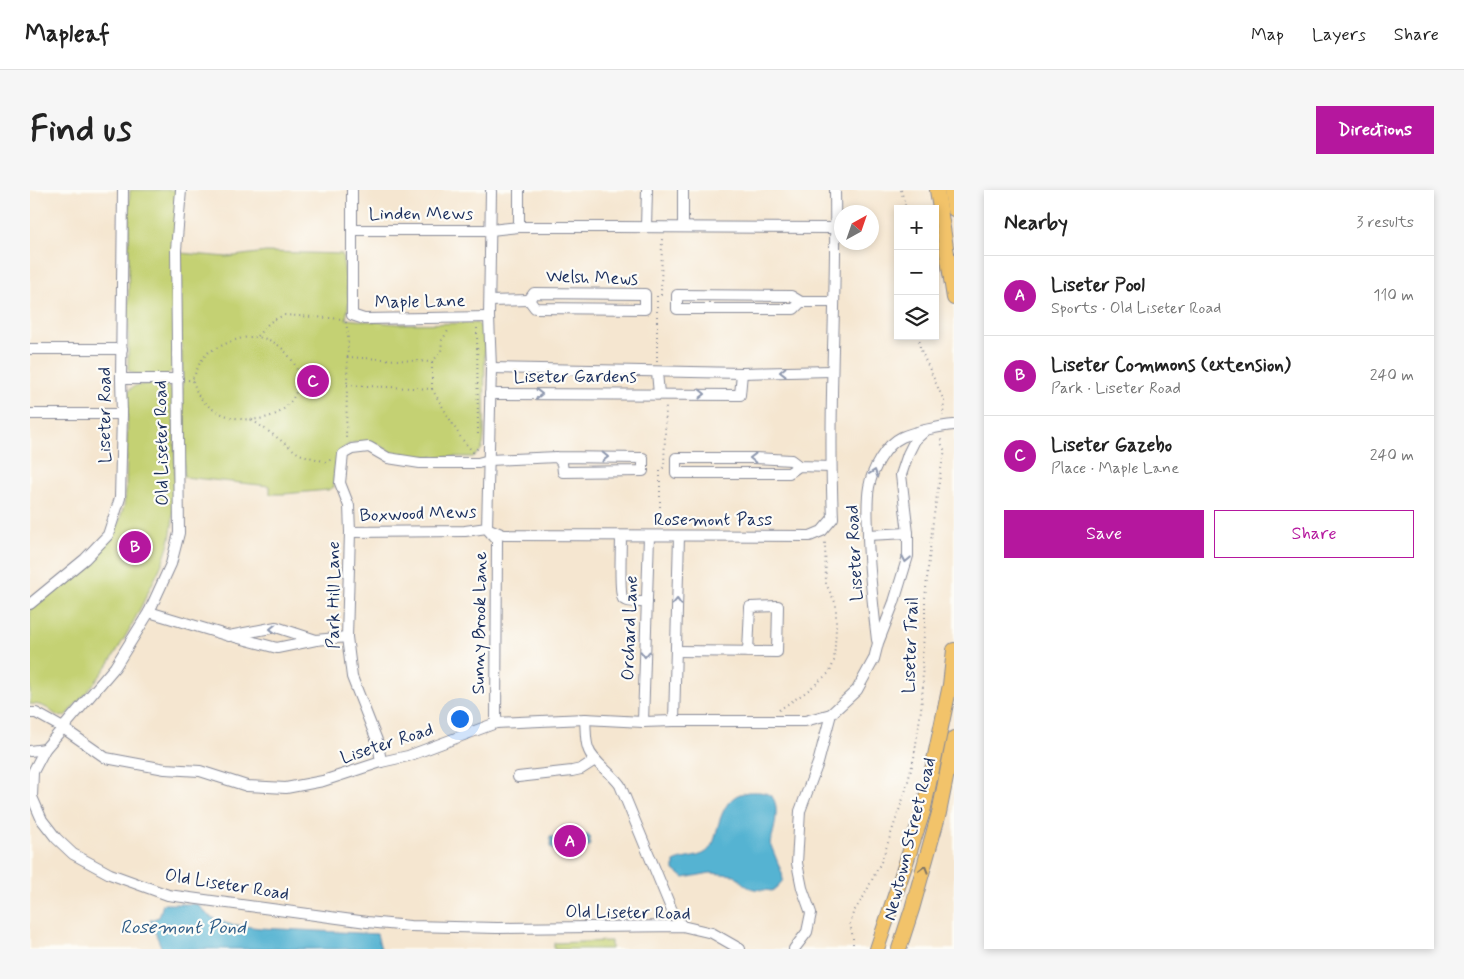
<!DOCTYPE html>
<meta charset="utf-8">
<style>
:root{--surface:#fff;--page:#f6f6f6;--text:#222;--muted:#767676;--line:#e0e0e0;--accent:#b5179e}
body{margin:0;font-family:Mynerve,sans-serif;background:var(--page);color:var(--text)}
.controls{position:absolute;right:15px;top:15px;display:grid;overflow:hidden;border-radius:0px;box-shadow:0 2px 8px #0003}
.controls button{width:45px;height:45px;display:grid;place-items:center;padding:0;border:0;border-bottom:1px solid var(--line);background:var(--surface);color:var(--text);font:25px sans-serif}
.compass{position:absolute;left:804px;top:15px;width:45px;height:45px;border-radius:50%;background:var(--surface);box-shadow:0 2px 8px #0003;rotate:40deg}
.you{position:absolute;left:429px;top:528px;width:18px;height:18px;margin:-12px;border:4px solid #fff;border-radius:50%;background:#1a73e8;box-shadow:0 0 0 8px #1a73e833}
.badge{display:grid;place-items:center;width:32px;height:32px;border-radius:50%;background:var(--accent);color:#fff;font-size:16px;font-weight:700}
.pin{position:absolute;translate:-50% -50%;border:2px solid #fff;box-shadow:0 1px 5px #0006}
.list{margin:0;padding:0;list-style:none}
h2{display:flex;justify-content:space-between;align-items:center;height:65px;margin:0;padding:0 20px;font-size:21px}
h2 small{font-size:16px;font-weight:400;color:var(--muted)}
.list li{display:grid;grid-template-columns:32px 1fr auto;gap:15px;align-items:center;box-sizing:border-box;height:80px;padding:0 20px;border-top:1px solid var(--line)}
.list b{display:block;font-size:19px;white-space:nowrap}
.list p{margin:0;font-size:16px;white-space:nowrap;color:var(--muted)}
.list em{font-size:16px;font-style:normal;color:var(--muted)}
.actions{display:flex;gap:10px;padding:15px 20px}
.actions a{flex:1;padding:11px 0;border:1px solid var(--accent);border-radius:0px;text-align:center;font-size:18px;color:var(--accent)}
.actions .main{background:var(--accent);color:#fff}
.icon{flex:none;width:28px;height:28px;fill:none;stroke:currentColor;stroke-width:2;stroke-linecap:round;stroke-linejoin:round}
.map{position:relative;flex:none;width:924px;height:759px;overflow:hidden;border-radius:0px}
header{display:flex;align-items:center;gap:30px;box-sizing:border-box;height:70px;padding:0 25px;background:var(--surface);border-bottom:1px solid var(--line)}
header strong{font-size:24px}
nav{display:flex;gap:28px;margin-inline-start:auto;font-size:18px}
.intro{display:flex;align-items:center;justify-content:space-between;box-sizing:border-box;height:120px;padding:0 30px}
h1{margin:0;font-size:35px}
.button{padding:12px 22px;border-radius:0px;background:var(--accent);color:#fff;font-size:18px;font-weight:700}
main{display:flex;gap:30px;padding:0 30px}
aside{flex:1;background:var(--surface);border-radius:0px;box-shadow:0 2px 8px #0003}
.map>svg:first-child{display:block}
</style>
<header>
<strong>Mapleaf</strong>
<nav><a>Map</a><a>Layers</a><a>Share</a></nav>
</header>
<div class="intro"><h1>Find us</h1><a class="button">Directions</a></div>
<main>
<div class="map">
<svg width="924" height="759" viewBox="0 0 924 759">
<rect width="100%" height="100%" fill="#fdfcf7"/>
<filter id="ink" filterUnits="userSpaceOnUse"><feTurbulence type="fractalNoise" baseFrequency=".02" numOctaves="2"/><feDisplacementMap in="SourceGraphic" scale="10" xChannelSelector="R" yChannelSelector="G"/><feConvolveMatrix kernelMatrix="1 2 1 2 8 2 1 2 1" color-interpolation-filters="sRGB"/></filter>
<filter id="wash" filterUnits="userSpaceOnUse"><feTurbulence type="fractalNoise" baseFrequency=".0096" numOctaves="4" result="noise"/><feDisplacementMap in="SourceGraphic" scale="20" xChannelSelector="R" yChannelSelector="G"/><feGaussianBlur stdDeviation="1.12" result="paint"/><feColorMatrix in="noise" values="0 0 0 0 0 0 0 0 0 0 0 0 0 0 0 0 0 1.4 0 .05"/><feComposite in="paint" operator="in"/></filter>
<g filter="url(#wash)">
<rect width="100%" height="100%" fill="#f5e6d0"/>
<g fill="#c4d173" stroke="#708068">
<polygon points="100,0 148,0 144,178 137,185 106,185 98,180 98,177 99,17"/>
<path d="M236 62 312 64 319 111 316 129 368 134 447 133 452 138 455 144 454 244C453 256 454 260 443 267L374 266C359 265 354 255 342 252 338 251 333 252 330 252 305 253 303 278 304 297L298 300 254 304H240V296L154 287 150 63 197 67Z"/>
<path d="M120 194 136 195 142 200 144 214C144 256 147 301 141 343 138 362 130 379 121 396 107 426 92 455 73 482 61 498 48 512 35 526 27 528 23 522 17 518 11 515 6 514 0 514V418L69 362 77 353 88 334 94 316 96 300 98 202C103 194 111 195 120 194Z"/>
<polygon points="581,751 581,759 524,759 524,753"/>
</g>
<g fill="#54b3d2" stroke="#387198">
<path d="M718 602C725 602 735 601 741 606 751 614 744 643 740 653L752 683 753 690 748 696 742 701C721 698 720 702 705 685L680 683 654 688 644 680V672C654 666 673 669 680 658 683 655 685 648 686 644 689 631 694 613 706 606 709 604 714 603 718 602Z"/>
<path d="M532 637H547L549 645H559L560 656C548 663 534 666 521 658L520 647H532Z"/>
<polygon points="133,714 167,714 179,726 198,734 230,738 347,744 351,759 132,759 120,730 129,727"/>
</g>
</g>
<g filter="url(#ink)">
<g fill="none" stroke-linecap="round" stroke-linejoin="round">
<defs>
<g id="minor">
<polyline points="151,0 146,60 149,343 141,374 119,422 85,477 15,559 3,582 2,607 12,630 26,648 43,664 80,684 138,705 337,732 380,736 467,738 652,736 682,743 710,759"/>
<polyline points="322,0 322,125 334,129 459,127"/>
<polyline points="489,0 489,37"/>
<polyline points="616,37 617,0"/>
<polyline points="653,37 653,0"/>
<polyline points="322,40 461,40 489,37 584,37 806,38"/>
<polygon points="504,103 615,104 615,119 505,118 499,110"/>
<polygon points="647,105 761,106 771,112 764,119 647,119"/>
<polyline points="460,111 499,110"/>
<polyline points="771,112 804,112"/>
<polyline points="0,159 92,159"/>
<polyline points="461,178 712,183 801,181"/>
<polyline points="627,182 629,204"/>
<polyline points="91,189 148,189"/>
<polyline points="460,204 710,205 712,183"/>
<polyline points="0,224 92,224"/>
<polyline points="769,276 759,283 646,283 646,268 724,268 761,270 769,276 801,277"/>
<path d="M457 338 474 345 780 346 792 341 803 328C798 218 807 109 805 0"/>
<polyline points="457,338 461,178 459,127 461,0"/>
<polyline points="459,341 467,350 466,533"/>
<polyline points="320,342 435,341 457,338"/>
<polyline points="838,345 878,343"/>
<path d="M591 346C591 355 589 404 593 409 598 413 611 412 617 412"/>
<polyline points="0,414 55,369 78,345 90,308 92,224 91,189 93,0"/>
<polyline points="119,422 199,446 246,437 286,450"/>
<polyline points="205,447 247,458 286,450 317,447"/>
<path d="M847 450C843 416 839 382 838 347 838 330 836 314 839 297 842 280 855 255 872 247 883 242 911 236 924 235"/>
<polyline points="646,461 747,462 748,416 720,417 718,462"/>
<polyline points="0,523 6,523 33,538 76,568 135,579 170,581 217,596 256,598 293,591 351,572 378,566 466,533 555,529 613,532 644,531 775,531 801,524 827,500 844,469 848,453 864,412 878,366 878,343 871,285 878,264 885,250 896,240"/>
<path d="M555 529C556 539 555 549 558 558 562 572 581 582 590 595L643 723 652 736"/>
<polyline points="644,531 649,346"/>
<polyline points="613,532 619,346"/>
<polyline points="0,561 15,559"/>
<polyline points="351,572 348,553 322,487 317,447 320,342 319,316 310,293 313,264 322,259 339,257 358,268 390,273 448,273 459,270 527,267 613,268 613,281 533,282 532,273 527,267"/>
<polyline points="488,587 542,581 551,579 565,570"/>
<polyline points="764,759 777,742 781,723 772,698 767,673 770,621 788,573 801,524"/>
</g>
<g id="major">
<polyline points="907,0 924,108"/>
<polyline points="921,0 924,19"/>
<polyline points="847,759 893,622 920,495 924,460"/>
<polyline points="869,759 882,719 909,623 924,548"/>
</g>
</defs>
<use href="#minor" stroke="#888a97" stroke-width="12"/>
<use href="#major" stroke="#888a97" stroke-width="16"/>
<g stroke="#888a97" stroke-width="2" stroke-dasharray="1 4" stroke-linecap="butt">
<polyline points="871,0 876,19"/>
<polyline points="316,132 318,145 316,250"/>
<polyline points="447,138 448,246"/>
<polyline points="227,146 240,132 254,125 314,129"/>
<polyline points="889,146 890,158 914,211 913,226"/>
<polyline points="317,167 402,172 411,162 412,150 420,138"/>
<polyline points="627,172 627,106 631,105 632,48"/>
<path d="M158 190 163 191C165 196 166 202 169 206 185 229 223 236 248 223 253 221 258 214 262 210 266 203 269 197 269 189 268 179 264 172 258 165 241 143 217 143 193 155 189 157 184 159 180 161 171 168 167 178 164 187L159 190"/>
<polyline points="317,195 402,199 431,248 443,262 448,258"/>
<polyline points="402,199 402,172"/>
<polyline points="222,230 245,246 269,264 296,272 302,269"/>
<polyline points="630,337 630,281 634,277 636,214"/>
<polyline points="749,520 776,502 800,482 804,471 806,438 806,414 796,394 795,352"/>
<polyline points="823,759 823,748 820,734 823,723 834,706 852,670 875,603 884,568 891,520 893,496 892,469 895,433 895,408 903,331 912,273 915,261 911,253 912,246"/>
</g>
<use href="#minor" stroke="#fff" stroke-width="10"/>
<use href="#major" stroke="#f2c36a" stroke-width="14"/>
</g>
<defs><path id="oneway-chevron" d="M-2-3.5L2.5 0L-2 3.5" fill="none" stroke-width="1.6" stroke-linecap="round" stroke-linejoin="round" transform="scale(1.25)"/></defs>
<g stroke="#8d97ae">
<use href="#oneway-chevron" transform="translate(753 182) rotate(179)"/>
<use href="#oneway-chevron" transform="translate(509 204)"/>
<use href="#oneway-chevron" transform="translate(672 204) rotate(1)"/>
<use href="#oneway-chevron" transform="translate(575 267) rotate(1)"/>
<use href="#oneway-chevron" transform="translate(723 268) rotate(-179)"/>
<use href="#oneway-chevron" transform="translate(844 283) rotate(-71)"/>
<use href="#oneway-chevron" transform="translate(876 369) rotate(101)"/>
<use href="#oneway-chevron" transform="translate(647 412) rotate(-88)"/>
<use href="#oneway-chevron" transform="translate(243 439) rotate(179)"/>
<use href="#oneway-chevron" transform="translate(615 464) rotate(92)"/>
</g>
<use stroke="#7c7263" href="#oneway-chevron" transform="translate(894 679) rotate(-74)"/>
</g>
<g text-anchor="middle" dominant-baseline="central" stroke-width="4.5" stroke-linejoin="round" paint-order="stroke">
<g font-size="18" fill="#1b2f5e" stroke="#fdfcf7">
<text x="391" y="24">Linden Mews</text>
<text transform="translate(562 88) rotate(2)">Welsh Mews</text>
<text transform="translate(390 112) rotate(-1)">Maple Lane</text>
<text x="545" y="187">Liseter Gardens</text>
<text transform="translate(75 225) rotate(-90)">Liseter Road</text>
<text transform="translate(132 253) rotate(-91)">Old Liseter Road</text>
<text transform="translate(388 324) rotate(-2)">Boxwood Mews</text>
<text x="683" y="330">Rosemont Pass</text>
<text transform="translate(825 363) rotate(-93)">Liseter Road</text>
<text transform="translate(304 405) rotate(-90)">Park Hill Lane</text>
<text transform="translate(450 433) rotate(-89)">Sunny Brook Lane</text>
<text transform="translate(600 438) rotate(-88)">Orchard Lane</text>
<text transform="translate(881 455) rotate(-88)">Liseter Trail</text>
<text transform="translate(357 554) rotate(-18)">Liseter Road</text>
<text transform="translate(880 649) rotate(-76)">Newtown Street Road</text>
<text transform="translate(197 695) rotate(9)">Old Liseter Road</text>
<text transform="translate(598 723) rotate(1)">Old Liseter Road</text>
</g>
<g font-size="19" font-style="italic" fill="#2f5d87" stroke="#fdfcf7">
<text x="153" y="737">Rosemont Pond</text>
</g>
</g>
</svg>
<div class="controls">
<button>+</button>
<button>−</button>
<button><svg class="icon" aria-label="layers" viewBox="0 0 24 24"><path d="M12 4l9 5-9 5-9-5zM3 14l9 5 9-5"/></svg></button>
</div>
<svg class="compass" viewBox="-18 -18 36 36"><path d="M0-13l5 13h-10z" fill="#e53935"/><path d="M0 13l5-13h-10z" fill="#767676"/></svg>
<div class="you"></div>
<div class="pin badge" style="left:540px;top:651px">A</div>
<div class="pin badge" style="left:105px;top:357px">B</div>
<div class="pin badge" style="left:283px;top:191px">C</div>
</div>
<aside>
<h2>Nearby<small>3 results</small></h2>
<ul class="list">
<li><span class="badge">A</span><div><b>Liseter Pool</b><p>Sports · Old Liseter Road</p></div><em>110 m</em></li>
<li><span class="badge">B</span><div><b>Liseter Commons (extension)</b><p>Park · Liseter Road</p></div><em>240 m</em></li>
<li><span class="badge">C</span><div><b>Liseter Gazebo</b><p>Place · Maple Lane</p></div><em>240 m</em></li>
</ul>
<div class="actions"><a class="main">Save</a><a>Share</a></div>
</aside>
</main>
